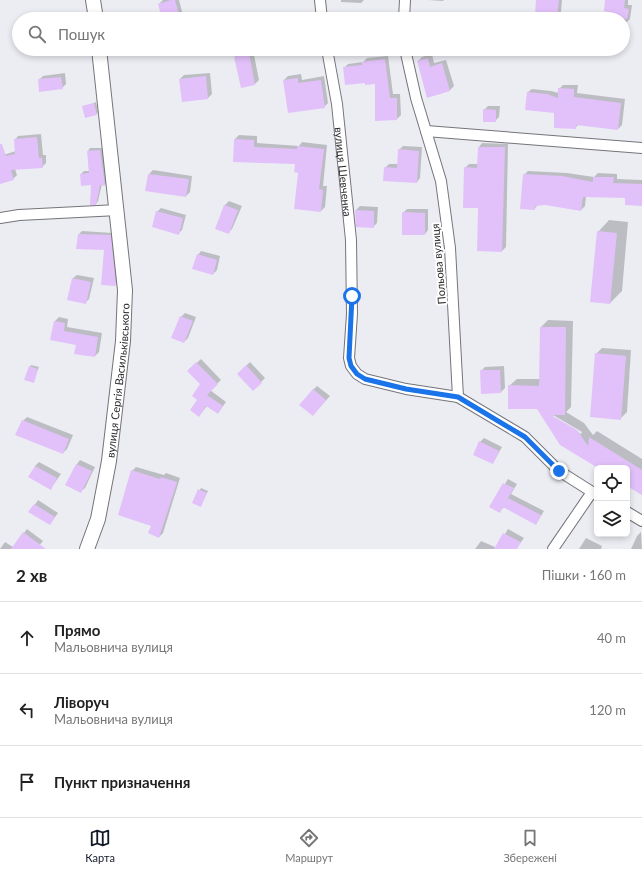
<!DOCTYPE html>
<html lang="uk">
<meta charset="utf-8">
<style>
:root{--surface:#fff;--page:#f2f2f2;--text:#222;--muted:#767676;--line:#e0e0e0;--accent:#111827}
body{margin:0;font-family:Lato,sans-serif;background:var(--page);color:var(--text)}
.controls{position:absolute;right:12px;bottom:12px;display:grid;overflow:hidden;border-radius:6px;box-shadow:0 2px 6px #0003}
.controls button{width:36px;height:36px;display:grid;place-items:center;padding:0;border:0;border-bottom:1px solid var(--line);background:var(--surface);color:var(--text);font:20px sans-serif}
.stop{position:absolute;width:12px;height:12px;margin:-9px;border:3px solid #1a73e8;border-radius:50%;background:#fff}
.stop.end{background:#1a73e8;border-color:#fff;box-shadow:0 1px 4px #0008}
.list{margin:0;padding:0;list-style:none}
h2{display:flex;justify-content:space-between;align-items:center;height:52px;margin:0;padding:0 16px;font-size:17px}
h2 small{font-size:13px;font-weight:400;color:var(--muted)}
.list li{display:grid;grid-template-columns:26px 1fr auto;gap:12px;align-items:center;box-sizing:border-box;height:72px;padding:0 16px;border-top:1px solid var(--line)}
.list b{display:block;font-size:15px;white-space:nowrap}
.list p{margin:0;font-size:13px;white-space:nowrap;color:var(--muted)}
.list em{font-size:13px;font-style:normal;color:var(--muted)}
.icon{flex:none;width:22px;height:22px;fill:none;stroke:currentColor;stroke-width:2;stroke-linecap:round;stroke-linejoin:round}
.map{position:relative;flex:none;width:642px;height:549px;overflow:hidden}
.search{position:absolute;background:var(--surface);box-shadow:0 2px 6px #0003;left:12px;right:12px;top:12px;height:44px;display:flex;align-items:center;gap:10px;box-sizing:border-box;padding:0 14px;border-radius:22px;color:var(--muted);font-size:15px}
.sheet{height:268px;background:var(--surface)}
nav{display:flex;justify-content:space-around;align-items:center;box-sizing:border-box;height:56px;border-top:1px solid var(--line);background:var(--surface);font-size:11px;color:var(--muted)}
nav a{display:grid;justify-items:center;gap:2px}
nav .on{color:var(--accent)}
.map>svg:first-child{display:block}
</style>
<div class="map">
<svg width="642" height="549" viewBox="0 0 642 549">
<rect width="100%" height="100%" fill="#ecedf3"/>
<g fill="#0003" fill-rule="evenodd">
<polygon points="163,0 179,0 184,19 163,19 159,4"/>
<polygon points="341,0 364,0 361,3 341,2"/>
<polygon points="428,0 444,0 443,1"/>
<polygon points="537,0 562,0 561,12 557,15"/>
<polygon points="606,0 628,0 628,5 632,5 630,19 626,23 623,23 623,19 608,19 610,11"/>
<polygon points="253,50 259,80 255,84 242,86 235,57 239,53"/>
<polygon points="432,54 434,63 446,60 454,86 450,90 428,96 418,61 422,57"/>
<polygon points="388,56 393,94 400,94 401,115 397,119 376,83 366,82 344,68 348,64 363,62 367,58"/>
<polygon points="65,73 66,84 62,88 39,80 43,76"/>
<polygon points="210,73 212,94 208,98 180,79 184,75"/>
<polygon points="301,74 302,80 324,76 328,103 324,107 284,80 288,76"/>
<polygon points="563,85 578,85 577,93 625,99 622,125 618,129 579,124 575,128 528,92 532,89 551,91 559,93 559,89"/>
<polygon points="96,102 98,112 97,114 83,107"/>
<polygon points="488,106 500,106 499,117 495,121 484,110"/>
<polygon points="41,134 43,155 46,155 46,163 42,167 15,169 17,175 13,179 0,183 0,156 16,151 15,140 18,136"/>
<polygon points="239,135 257,136 257,143 299,146 302,142 327,145 323,186 327,186 325,207 321,211 296,163 234,161 235,139"/>
<polygon points="482,143 508,144 506,247 502,251 478,250 479,207 465,168 469,164 478,164 479,147"/>
<polygon points="403,146 422,147 420,178 417,182 385,168 389,164 398,164 399,150"/>
<polygon points="90,148 103,148 107,182 105,185 102,184 98,201 96,204 92,184 81,174 84,171 89,171 88,151"/>
<polygon points="153,170 192,176 190,192 186,196 149,174"/>
<polygon points="528,171 567,173 594,177 598,173 617,174 617,179 642,180 642,205 626,197 586,196 585,206 581,210 545,204 538,205 534,209 524,175"/>
<polygon points="229,201 242,206 232,229 228,233 216,228 225,205"/>
<polygon points="360,206 378,207 377,223 373,227 356,210"/>
<polygon points="161,208 186,215 182,230 178,234 157,212"/>
<polygon points="407,209 428,209 428,230 425,234 403,213"/>
<polygon points="609,220 628,222 622,291 610,303 598,232"/>
<polygon points="82,231 113,233 118,282 116,285 106,249 79,234"/>
<polygon points="201,251 220,256 217,270 213,274 198,255"/>
<polygon points="77,275 94,278 89,299 85,303 73,278"/>
<polygon points="185,313 196,317 188,338 184,342 181,317"/>
<polygon points="59,317 68,319 67,327 102,333 99,352 95,356 77,344 51,339 55,321"/>
<path d="M548 320 573 321 571 407 566 412 584 423 593 435 597 431 642 459V495L627 485V468H599L537 408 509 386 517 379H540L541 327ZM553 415 582 432 581 434 553 417Z"/>
<polygon points="602,348 631,350 627,412 621,418 596,354"/>
<polygon points="201,359 221,380 210,390 226,402 218,413 207,406 199,416 201,384 188,371"/>
<polygon points="250,362 265,378 253,390 238,374"/>
<polygon points="31,365 39,367 33,382 30,367"/>
<polygon points="504,366 505,388 501,392 481,371 485,367"/>
<polygon points="317,386 330,396 313,415 313,390"/>
<polygon points="27,417 73,435 67,449 63,453 23,421"/>
<polygon points="484,438 502,447 493,463 480,442"/>
<polygon points="80,460 95,467 85,488 81,491 67,485 77,464"/>
<polygon points="39,462 61,474 51,488 35,466"/>
<polygon points="136,467 164,475 166,473 180,478 163,533 159,537 153,525 132,471"/>
<polygon points="508,479 517,484 511,494 544,511 536,524 504,507 499,512 491,507"/>
<polygon points="201,488 208,491 201,505 193,502"/>
<polygon points="38,500 58,513 50,524 30,512"/>
<polygon points="27,529 43,541 36,549 0,549 5,542 13,547"/>
<polygon points="508,529 524,538 516,549 500,542"/>
<polygon points="641,532 642,549 631,549 637,536"/>
<polygon points="586,538 602,546 601,549 579,549"/>
<polygon points="481,541 495,547 494,549 475,549"/>
</g>
<g fill="#e2c1fa">
<polygon points="171,0 175,0 180,19 162,19 158,4"/>
<polygon points="536,0 559,0 557,16 535,14"/>
<polygon points="605,0 625,0 624,8 629,9 627,19 607,19 608,12 604,11"/>
<polygon points="249,53 255,85 241,88 234,57"/>
<polygon points="428,58 430,67 442,63 450,91 427,98 417,61"/>
<polygon points="385,59 390,98 397,98 397,120 375,121 375,84 365,85 365,83 345,85 343,67 362,65 362,62"/>
<polygon points="206,76 208,99 182,102 179,79"/>
<polygon points="61,77 63,89 39,92 38,79"/>
<polygon points="298,78 298,83 321,80 325,108 288,113 283,80"/>
<polygon points="558,88 574,89 574,97 621,103 618,130 576,125 576,129 554,128 554,113 525,110 527,92 547,94 558,98"/>
<polygon points="94,103 97,115 85,118 82,106"/>
<polygon points="483,109 496,110 496,122 483,122"/>
<polygon points="37,137 39,158 42,158 43,168 11,170 14,180 0,184 0,144 2,144 6,156 15,154 14,139"/>
<polygon points="234,139 254,140 254,147 297,149 297,146 324,149 319,189 323,190 321,212 294,209 298,173 294,172 295,164 233,162"/>
<polygon points="478,147 505,147 502,252 477,251 478,208 463,208 464,167 477,168"/>
<polygon points="398,149 419,151 417,183 383,181 384,167 397,168"/>
<polygon points="100,150 105,186 100,185 96,205 90,205 91,185 81,186 80,174 89,173 87,151"/>
<polygon points="148,174 189,179 186,197 145,191"/>
<polygon points="523,174 562,176 593,182 593,177 614,177 613,183 642,184 642,206 625,205 625,198 583,197 581,211 545,205 535,206 535,210 520,209"/>
<polygon points="224,205 238,210 229,234 215,229"/>
<polygon points="355,210 374,211 374,228 356,227"/>
<polygon points="156,211 183,218 179,235 152,227"/>
<polygon points="402,212 425,213 425,235 402,235"/>
<polygon points="597,231 617,233 610,304 590,302"/>
<polygon points="78,234 111,235 116,286 101,285 104,250 76,249"/>
<polygon points="197,254 217,260 213,275 192,269"/>
<polygon points="72,278 91,282 86,304 67,300"/>
<polygon points="180,316 193,321 184,343 171,338"/>
<polygon points="54,321 65,323 64,331 98,337 95,357 74,354 76,345 50,340"/>
<polygon points="540,327 566,327 565,415 551,415 577,430 588,446 589,437 642,470 642,495 627,486 627,468 598,468 560,445 537,409 508,409 508,385 539,386"/>
<polygon points="595,353 626,356 621,420 590,417"/>
<polygon points="196,362 218,384 207,395 223,406 218,414 206,406 199,417 190,410 197,400 192,396 200,384 187,371"/>
<polygon points="246,365 262,383 253,391 237,374"/>
<polygon points="29,366 38,369 34,383 24,380"/>
<polygon points="480,370 500,370 501,393 481,394"/>
<polygon points="313,389 326,400 313,416 299,405"/>
<polygon points="22,420 69,439 63,454 15,435"/>
<polygon points="479,441 499,451 493,464 473,455"/>
<polygon points="76,464 92,471 81,493 65,485"/>
<polygon points="35,466 57,478 51,490 28,477"/>
<polygon points="131,470 160,479 161,477 177,482 159,538 148,533 151,526 118,515"/>
<polygon points="503,483 514,488 508,498 541,515 536,525 503,507 500,513 489,507"/>
<polygon points="198,489 207,493 201,507 192,503"/>
<polygon points="34,504 55,517 50,525 28,512"/>
<polygon points="23,532 46,549 11,549"/>
<polygon points="503,533 521,542 517,549 494,549"/>
</g>
<g fill="none" stroke-linecap="round" stroke-linejoin="round">
<defs>
<g id="street">
<polyline points="320,0 322,19"/>
<polyline points="404,19 405,0"/>
<path id="s1" d="M327 49 337 104 351 240 352 314 349 358 351 366 357 374 365 379 406 389 458 397 525 437 559 471 597 495"/>
<polyline points="405,49 416,98 441,181 450,248 458,397"/>
<polyline points="426,131 642,148"/>
<polyline points="0,218 19,215 118,210"/>
<polyline points="627,512 642,521"/>
<polyline points="553,549 592,492"/>
</g>
<g id="secondary">
<polyline points="93,0 96,19"/>
<path id="s2" d="M87 549 98 519 109 461 123 341 125 290 99 49"/>
</g>
</defs>
<use href="#street" stroke="#747479" stroke-width="12"/>
<use href="#secondary" stroke="#747479" stroke-width="16"/>
<use href="#street" stroke="#fff" stroke-width="10"/>
<use href="#secondary" stroke="#fff" stroke-width="14"/>
</g>
<g fill="none" stroke-linecap="round" stroke-linejoin="round">
<polyline stroke="#1a73e8" stroke-width="5" points="352,296 349,358 351,366 357,374 365,379 406,389 458,397 525,437 559,471"/>
</g>
<g text-anchor="middle" dominant-baseline="central" stroke-width="4" stroke-linejoin="round" paint-order="stroke">
<g font-size="11" fill="#29292b" stroke="#fff">
<text stroke="none"><textPath href="#s1" startOffset="124">вулиця Шевченка</textPath></text>
<text transform="translate(438 264) rotate(-95)">Польова вулиця</text>
<text stroke="none"><textPath href="#s2" startOffset="172">вулиця Сергія Васильківського</textPath></text>
</g>
</g>
</svg>
<div class="controls">
<button><svg class="icon" aria-label="locate" viewBox="0 0 24 24"><circle cx="12" cy="12" r="6"/><path d="M12 2v4M12 18v4M2 12h4M18 12h4"/></svg></button>
<button><svg class="icon" aria-label="layers" viewBox="0 0 24 24"><path d="M12 4l9 5-9 5-9-5zM3 14l9 5 9-5"/></svg></button>
</div>
<div class="stop" style="left:352px;top:296px"></div>
<div class="stop end" style="left:559px;top:471px"></div>
<div class="search"><svg class="icon" aria-label="search" viewBox="0 0 24 24"><circle cx="10" cy="10" r="6"/><path d="M15 15l6 6"/></svg>Пошук</div>
</div>
<section class="sheet">
<h2>2 хв<small>Пішки · 160 m</small></h2>
<ul class="list">
<li><svg class="icon" aria-label="ahead" viewBox="0 0 24 24"><path d="M12 20V5M6 11l6-6 6 6"/></svg><div><b>Прямо</b><p>Мальовнича вулиця</p></div><em>40 m</em></li>
<li><svg class="icon" aria-label="left" viewBox="0 0 24 24"><path d="M17 20v-9H6M10 6l-5 5 5 5"/></svg><div><b>Ліворуч</b><p>Мальовнича вулиця</p></div><em>120 m</em></li>
<li><svg class="icon" aria-label="arrive" viewBox="0 0 24 24"><path d="M6 21V4h12l-3 4 3 4H6"/></svg><div><b>Пункт призначення</b></div></li>
</ul>
</section>
<nav>
<a class="on"><svg class="icon" aria-label="map" viewBox="0 0 24 24"><path d="M3 6l6-2 6 2 6-2v14l-6 2-6-2-6 2zM9 4v14M15 6v14"/></svg>Карта</a>
<a><svg class="icon" aria-label="directions" viewBox="0 0 24 24"><path d="M12 3l9 9-9 9-9-9zM9 14v-3h6M13 9l2 2-2 2"/></svg>Маршрут</a>
<a><svg class="icon" aria-label="saved" viewBox="0 0 24 24"><path d="M7 4h10v16l-5-4-5 4z"/></svg>Збережені</a>
</nav>
